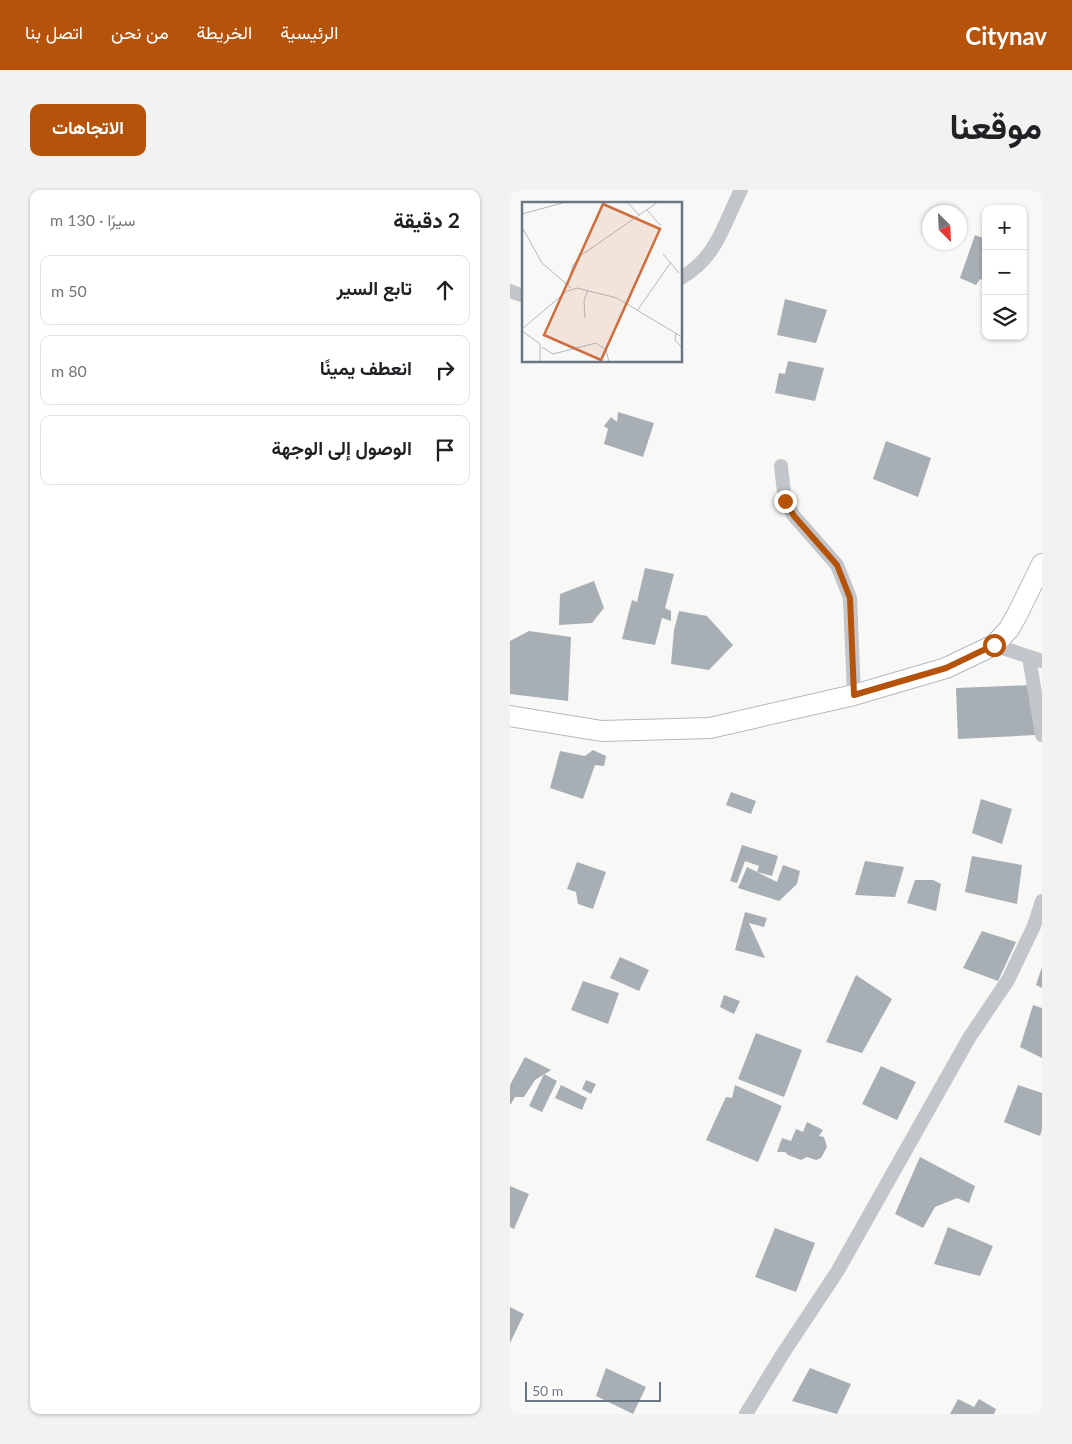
<!DOCTYPE html>
<html lang="ar">
<meta charset="utf-8">
<style>
:root{--surface:#fff;--page:#f2f2f2;--text:#202124;--muted:#757577;--line:#e0e0e0;--accent:#b45309}
body{margin:0;font-family:Lato,Vazirmatn,sans-serif;background:var(--page);color:var(--text);direction:rtl}
.controls{position:absolute;right:15px;top:15px;display:grid;overflow:hidden;border-radius:10px;box-shadow:0 1px 4px #0004}
.controls button{width:45px;height:45px;display:grid;place-items:center;padding:0;border:0;border-bottom:1px solid var(--line);background:var(--surface);color:var(--text);font:25px sans-serif}
.compass{position:absolute;left:412px;top:15px;width:45px;height:45px;border-radius:50%;background:var(--surface);box-shadow:0 1px 4px #0004;rotate:156deg}
.scale{position:absolute;left:15px;bottom:12px;width:136px;box-sizing:border-box;padding-left:5px;border:2px solid #6b7683;border-top:0;font-size:14px;line-height:18px;white-space:nowrap;color:#6b7683;-webkit-text-stroke:4px #fff;paint-order:stroke}
.stop{position:absolute;width:15px;height:15px;margin:-11px;border:4px solid #b45309;border-radius:50%;background:#fff}
.stop.end{background:#b45309;border-color:#fff;box-shadow:0 1px 5px #0008}
.list{margin:0;padding:0;list-style:none}
h2{display:flex;justify-content:space-between;align-items:center;height:65px;margin:0;padding:0 20px;font-size:21px}
h2 small{font-size:16px;font-weight:400;color:var(--muted)}
.list li{display:grid;grid-template-columns:32px 1fr auto;gap:15px;align-items:center;box-sizing:border-box;height:70px;margin:0 10px 10px;padding:0 10px;border:1px solid var(--line);border-radius:10px}
.list b{display:block;font-size:19px;white-space:nowrap}
.list em{font-size:16px;font-style:normal;color:var(--muted)}
.icon{flex:none;width:28px;height:28px;fill:none;stroke:currentColor;stroke-width:2;stroke-linecap:round;stroke-linejoin:round}
.map{position:relative;flex:none;width:532px;height:1224px;overflow:hidden;direction:ltr;border-radius:10px}
header{display:flex;align-items:center;gap:30px;box-sizing:border-box;height:70px;padding:0 25px;background:var(--accent);color:#fff}
header strong{font-size:24px}
nav{display:flex;gap:28px;margin-inline-start:auto;font-size:18px}
.intro{display:flex;align-items:center;justify-content:space-between;box-sizing:border-box;height:120px;padding:0 30px}
h1{margin:0;font-size:35px}
.button{padding:12px 22px;border-radius:10px;background:var(--accent);color:#fff;font-size:18px;font-weight:700}
main{display:flex;gap:30px;padding:0 30px}
aside{flex:1;background:var(--surface);border-radius:10px;box-shadow:0 1px 4px #0004}
.map>svg:first-child{display:block}
</style>
<header>
<strong>Citynav</strong>
<nav><a>الرئيسية</a><a>الخريطة</a><a>من نحن</a><a>اتصل بنا</a></nav>
</header>
<div class="intro"><h1>موقعنا</h1><a class="button">الاتجاهات</a></div>
<main>
<div class="map">
<svg width="532" height="1224" viewBox="0 0 532 1224">
<rect width="100%" height="100%" fill="#f8f8f6"/>
<g fill="#a7aeb4">
<polygon points="465,45 476,49 476,91 470,89 466,95 450,88"/>
<polygon points="275,109 317,120 306,153 267,145"/>
<polygon points="278,171 314,178 305,211 265,203 269,183 275,184"/>
<polygon points="108,222 144,233 133,267 94,254 98,239 94,236 101,227 107,232"/>
<polygon points="376,251 421,268 408,307 363,289"/>
<polygon points="135,378 164,384 155,418 161,421 161,431 152,428 145,455 112,449 122,410 127,412"/>
<polygon points="84,391 94,418 82,433 49,435 50,404"/>
<polygon points="169,421 197,426 223,455 199,480 161,474 164,440"/>
<polygon points="19,441 61,447 58,511 0,504 0,451"/>
<polygon points="523,495 525,545 448,549 446,498"/>
<polygon points="83,560 96,566 94,576 85,575 73,609 40,598 50,561 75,566"/>
<polygon points="221,602 246,611 241,624 216,615"/>
<polygon points="471,609 502,619 492,654 462,643"/>
<polygon points="232,655 268,666 262,686 247,682 249,676 235,671 227,693 220,691"/>
<polygon points="462,666 512,675 507,714 455,702"/>
<polygon points="355,671 394,677 385,707 345,705"/>
<polygon points="67,672 96,682 83,719 68,714 66,702 57,699"/>
<polygon points="273,675 290,681 287,694 269,711 228,698 237,677 267,692"/>
<polygon points="405,690 423,690 431,694 426,721 397,713"/>
<polygon points="235,722 257,728 254,737 239,733 255,768 225,760"/>
<polygon points="472,741 506,752 488,791 453,778"/>
<polygon points="110,767 139,780 129,801 100,788"/>
<polygon points="532,777 532,798 526,795"/>
<polygon points="346,785 382,809 352,863 316,852"/>
<polygon points="73,791 109,803 98,834 61,820"/>
<polygon points="214,805 230,811 224,824 210,817"/>
<polygon points="523,815 532,818 532,868 510,857"/>
<polygon points="246,843 292,860 274,907 228,889"/>
<polygon points="15,867 41,880 25,890 14,907 5,907 1,914 0,914 0,895"/>
<polygon points="371,876 406,892 387,930 352,914"/>
<polygon points="34,884 47,891 32,922 19,916"/>
<polygon points="76,890 86,894 81,904 72,899"/>
<polygon points="51,895 77,908 72,920 45,908"/>
<polygon points="225,895 272,916 248,972 196,950 216,907 222,908"/>
<polygon points="508,895 532,903 532,940 530,946 494,932"/>
<polygon points="297,932 313,940 309,946 314,947 317,957 311,968 306,970 297,967 291,970 278,965 275,962 267,962 272,948 281,951 286,939 293,942"/>
<polygon points="410,967 465,996 459,1013 447,1008 425,1017 413,1038 385,1024"/>
<polygon points="0,996 19,1004 4,1039 0,1037"/>
<polygon points="438,1037 483,1056 470,1086 424,1074"/>
<polygon points="265,1038 305,1053 286,1102 245,1087"/>
<polygon points="0,1117 14,1124 0,1153"/>
<polygon points="96,1178 136,1197 123,1224 86,1206"/>
<polygon points="300,1178 341,1194 327,1224 282,1211"/>
<polygon points="448,1209 464,1217 469,1209 486,1219 484,1224 440,1224"/>
</g>
<g fill="none" stroke-linecap="round" stroke-linejoin="round">
<defs>
<polyline id="secondary" points="0,526 92,541 200,538 344,505 436,478 484,455 499,439 508,423 532,374"/>
</defs>
<use href="#secondary" stroke="#b5b9bd" stroke-width="22"/>
<g stroke="#c2c5c9" stroke-width="14">
<path d="M171 88C208 66 213 35 231 0"/>
<polyline points="0,101 14,106"/>
<polyline points="271,276 275,311 284,326 327,375 340,408 344,505"/>
<polyline points="484,455 532,471"/>
<polyline points="519,467 532,545"/>
<polyline points="236,1224 272,1165 327,1082 459,848 498,790 524,736 532,711"/>
</g>
<use href="#secondary" stroke="#fff" stroke-width="20"/>
</g>
<g fill="none" stroke-linecap="round" stroke-linejoin="round">
<polyline stroke="#b45309" stroke-width="6" points="275,311 284,326 327,375 340,408 344,505 436,478 484,455"/>
</g>
<g transform="translate(12 12)">
<rect width="160" height="160" fill="#f8f8f6"/>
<path fill="none" stroke="#b3b8be" stroke-width="1" d="M105 0 117 13M125 8 139 24M0 12 44 0M0 25 20 61 49 86M141 52 157 71M46 83 51 63 58 54 136 0M115 109 149 60M63 116 62 98 66 88M0 127 45 89 55 86 95 96 160 135M0 129 18 142V160M154 131 153 138 160 146M20 145 31 152 74 141 84 148 87 160"/>
<path fill="#cd6f41" fill-opacity="0.15" stroke="#cd6f41" stroke-width="2.5" d="M81 2 138 27 79 158 22 133Z"/>
<rect width="160" height="160" fill="none" stroke="#6b7683" stroke-width="2.5"/>
</g>
</svg>
<div class="controls">
<button>+</button>
<button>−</button>
<button><svg class="icon" aria-label="layers" viewBox="0 0 24 24"><path d="M12 4l9 5-9 5-9-5zM3 14l9 5 9-5"/></svg></button>
</div>
<svg class="compass" viewBox="-18 -18 36 36"><path d="M0-13l5 13h-10z" fill="#e53935"/><path d="M0 13l5-13h-10z" fill="#757577"/></svg>
<div class="scale">50 m</div>
<div class="stop" style="left:484px;top:455px"></div>
<div class="stop end" style="left:275px;top:311px"></div>
</div>
<aside>
<h2>2 دقيقة<small>سيرًا · 130 m</small></h2>
<ul class="list">
<li><svg class="icon" aria-label="ahead" viewBox="0 0 24 24"><path d="M12 20V5M6 11l6-6 6 6"/></svg><div><b>تابع السير</b></div><em>50 m</em></li>
<li><svg class="icon" aria-label="right" viewBox="0 0 24 24"><path d="M7 20v-9h11M14 6l5 5-5 5"/></svg><div><b>انعطف يمينًا</b></div><em>80 m</em></li>
<li><svg class="icon" aria-label="arrive" viewBox="0 0 24 24"><path d="M6 21V4h12l-3 4 3 4H6"/></svg><div><b>الوصول إلى الوجهة</b></div></li>
</ul>
</aside>
</main>
